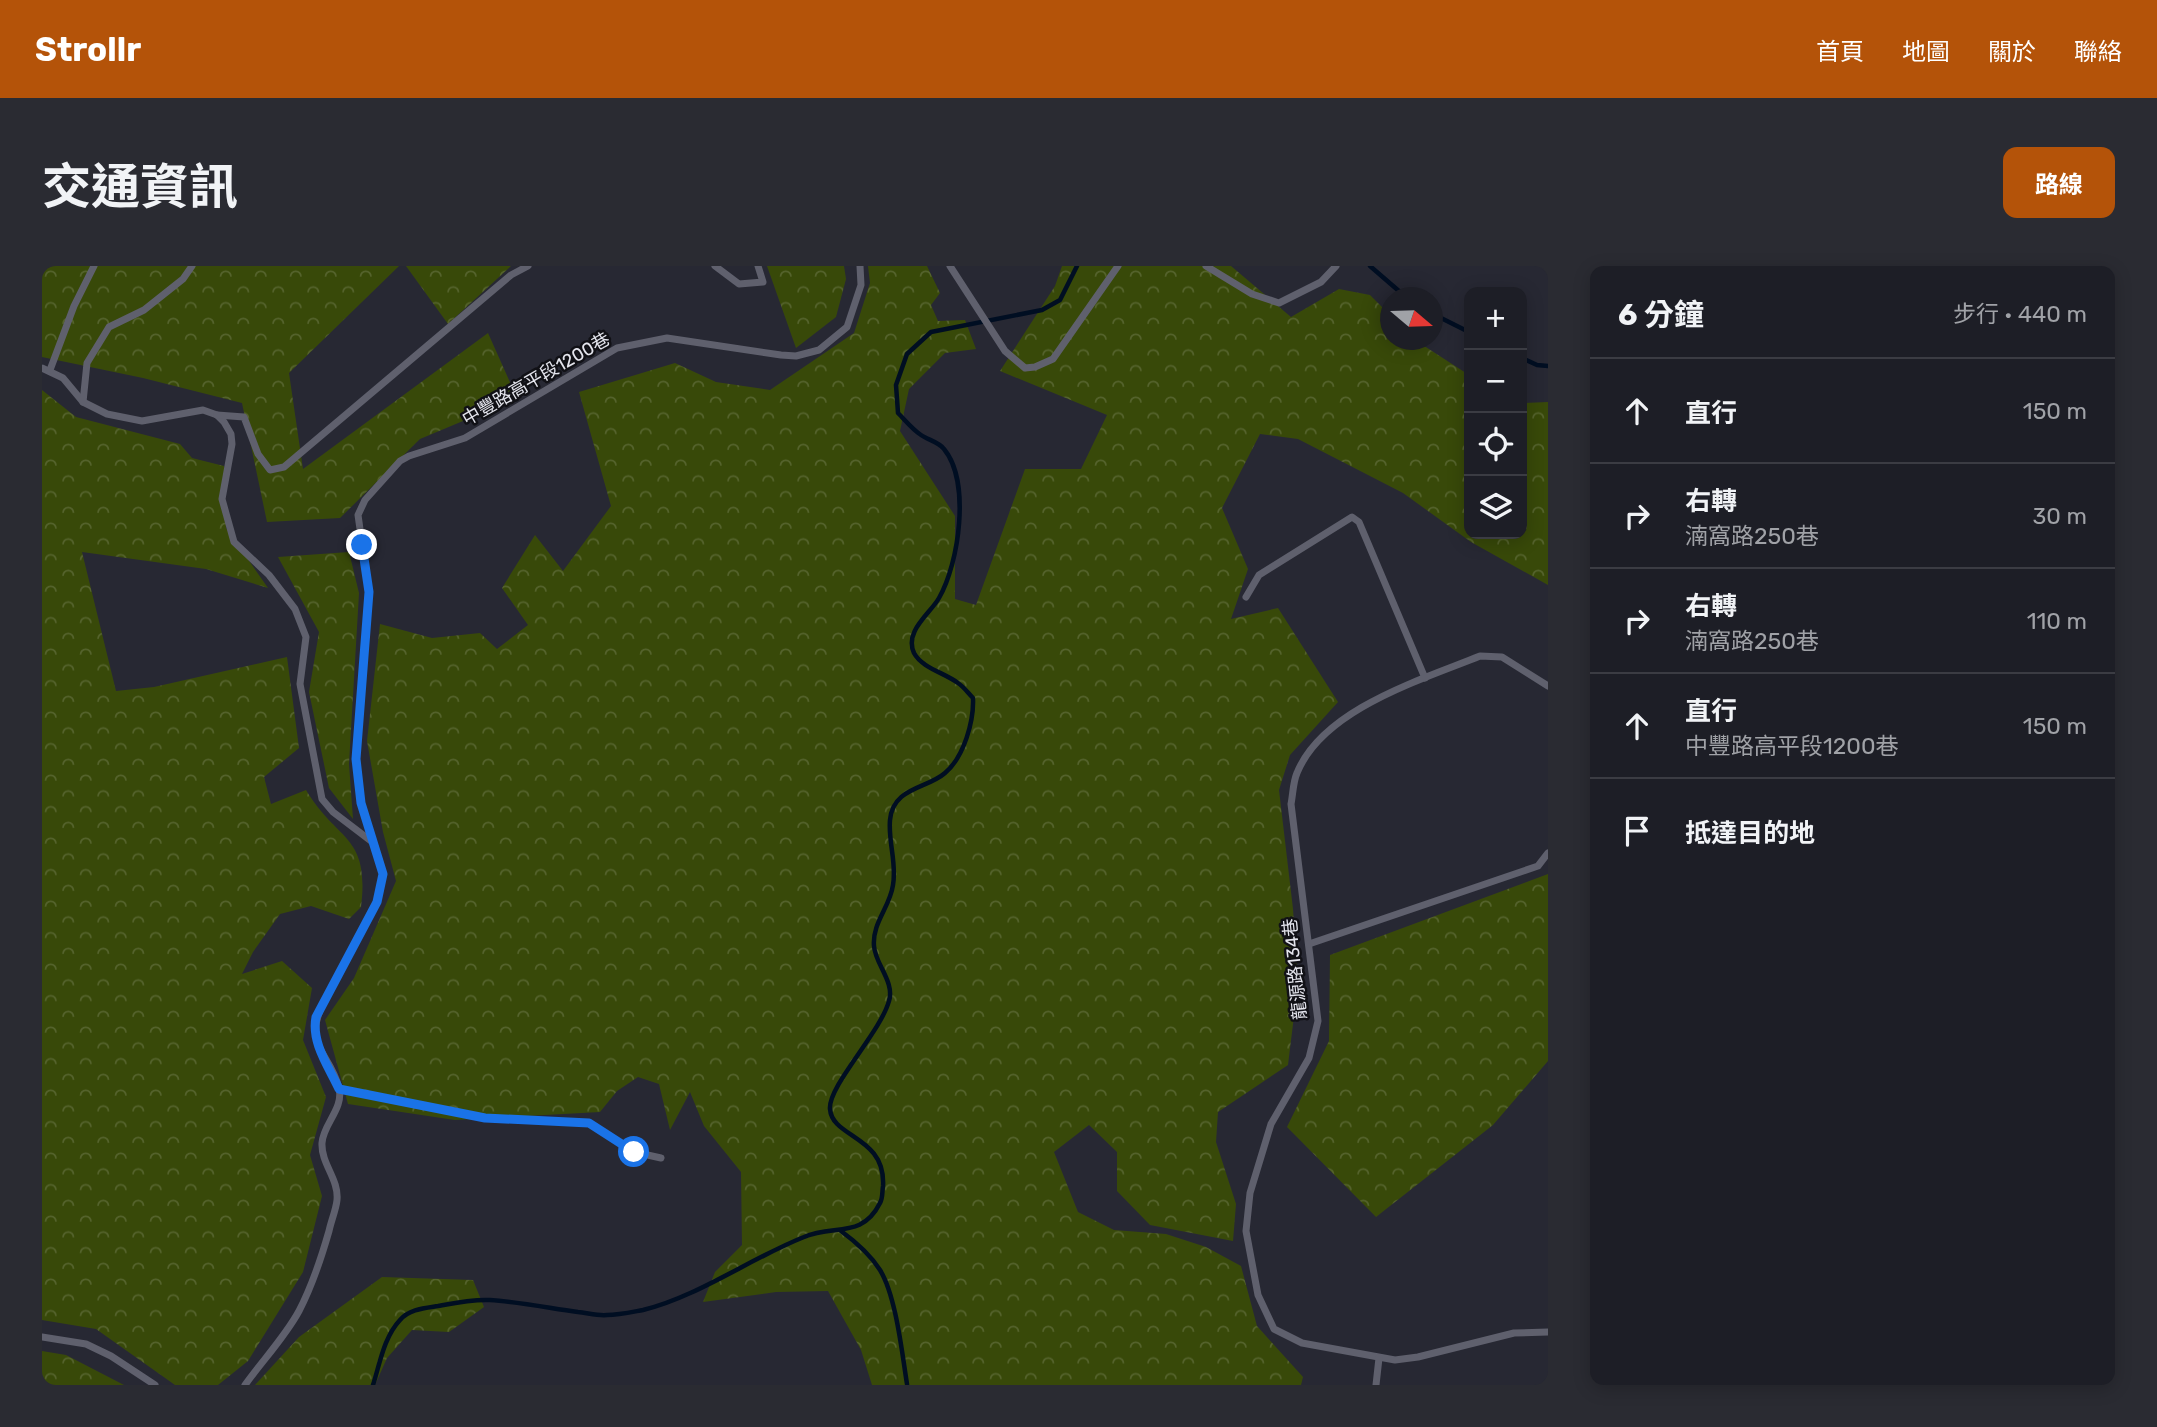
<!DOCTYPE html>
<html lang="zh-TW">
<meta charset="utf-8">
<style>
:root{--surface:#1d1e26;--page:#2a2b32;--text:#f1f3f6;--muted:#a0a2a7;--line:#3b3c43;--accent:#b45309}
body{margin:0;font-family:Rubik,"Noto Sans TC",sans-serif;background:var(--page);color:var(--text)}
.controls{position:absolute;right:21px;top:21px;display:grid;overflow:hidden;border-radius:14px;box-shadow:0 4px 18px #0003}
.controls button{width:63px;height:63px;display:grid;place-items:center;padding:0;border:0;border-bottom:2px solid var(--line);background:var(--surface);color:var(--text);font:35px sans-serif}
.compass{position:absolute;left:1338px;top:21px;width:63px;height:63px;border-radius:50%;background:var(--surface);box-shadow:0 4px 18px #0003;rotate:109deg}
.stop{position:absolute;width:21px;height:21px;margin:-16px;border:5px solid #1a73e8;border-radius:50%;background:#fff}
.stop.end{background:#1a73e8;border-color:#fff;box-shadow:0 2px 7px #0008}
.list{margin:0;padding:0;list-style:none}
h2{display:flex;justify-content:space-between;align-items:center;height:91px;margin:0;padding:0 28px;font-size:30px}
h2 small{font-size:23px;font-weight:400;color:var(--muted)}
.list li{display:grid;grid-template-columns:46px 1fr auto;gap:21px;align-items:center;box-sizing:border-box;height:105px;padding:0 28px;border-top:2px solid var(--line)}
.list b{display:block;font-size:26px;white-space:nowrap}
.list p{margin:0;font-size:23px;white-space:nowrap;color:var(--muted)}
.list em{font-size:23px;font-style:normal;color:var(--muted)}
.icon{flex:none;width:38px;height:38px;fill:none;stroke:currentColor;stroke-width:2;stroke-linecap:round;stroke-linejoin:round}
.map{position:relative;flex:none;width:1506px;height:1119px;overflow:hidden;border-radius:14px}
header{display:flex;align-items:center;gap:42px;box-sizing:border-box;height:98px;padding:0 35px;background:var(--accent);color:#fff}
header strong{font-size:33px}
nav{display:flex;gap:38px;margin-inline-start:auto;font-size:24px}
.intro{display:flex;align-items:center;justify-content:space-between;box-sizing:border-box;height:168px;padding:0 42px}
h1{margin:0;font-size:49px}
.button{padding:18px 32px;border-radius:14px;background:var(--accent);color:#fff;font-size:24px;font-weight:700}
main{display:flex;gap:42px;padding:0 42px}
aside{flex:1;background:var(--surface);border-radius:14px;box-shadow:0 4px 18px #0003}
.map>svg:first-child{display:block}
</style>
<header>
<strong>Strollr</strong>
<nav><a>首頁</a><a>地圖</a><a>關於</a><a>聯絡</a></nav>
</header>
<div class="intro"><h1>交通資訊</h1><a class="button">路線</a></div>
<main>
<div class="map">
<svg width="1506" height="1119" viewBox="0 0 1506 1119">
<defs>
<pattern id="forest-crowns" width="20" height="18" patternUnits="userSpaceOnUse" patternTransform="scale(1.75)"><rect width="20" height="18" fill="#384909"/><path d="M2 6a3 3 0 1 1 6 0M12 15a3 3 0 1 1 6 0" fill="none" stroke="#55632d"/></pattern>
</defs>
<rect width="100%" height="100%" fill="#272833"/>
<g fill="url(#forest-crowns)">
<polygon points="0,0 357,0 247,107 261,203 446,67 471,123 421,155 378,173 298,252 225,256 200,137 101,112 0,91"/>
<polygon points="364,0 469,0 406,58"/>
<polygon points="725,0 802,0 804,13 794,51 754,82"/>
<polygon points="826,0 885,0 898,27 889,39 896,55 923,54 934,83 903,87 867,123 858,165 913,250 913,333 934,339 983,203 1039,203 1065,149 958,105 1013,20 1020,0 1189,0 1249,51 1297,23 1328,29 1348,49 1349,74 1373,74 1427,109 1427,268 1480,268 1480,137 1506,136 1506,319 1429,276 1361,227 1256,173 1218,168 1180,242 1206,303 1189,353 1236,342 1296,436 1248,489 1237,524 1251,643 1256,717 1246,799 1176,846 1174,876 1194,938 1191,975 1108,959 1075,925 1075,886 1047,859 1012,886 1036,946 1072,964 1124,968 1164,981 1199,1000 1215,1060 1261,1111 1259,1119 830,1119 819,1084 786,1025 734,1026 661,1036 673,1006 700,979 699,906 662,860 648,826 628,864 617,818 596,811 575,825 558,846 413,854 306,838 283,754 312,712 354,615 341,566 325,475 338,358 390,372 438,367 455,383 486,359 460,322 493,269 521,305 569,240 537,126 633,97 674,116 728,124 812,67 828,17"/>
<path d="M0 124 34 151 138 178 150 192 182 200 184 262 226 322 164 303 40 286 74 425 112 421 245 391 257 482 222 511 229 538 264 524C295 576 328 568 319 641L307 653 269 640 238 648 211 686 200 708 240 695 270 722 261 774 284 831 268 889 280 930 261 1006 206 1095 176 1119H133L54 1063 0 1054Z"/>
<polygon points="307,286 317,327 307,498 311,553 287,522 267,426 277,366 236,291"/>
<polygon points="1506,608 1506,795 1451,859 1334,951 1245,861 1287,775 1288,689"/>
<polygon points="340,1011 431,1014 442,1041 407,1066 370,1064 345,1092 333,1119 213,1119 257,1071"/>
<polygon points="0,1085 24,1089 82,1119 0,1119"/>
</g>
<g fill="none" stroke-linecap="round" stroke-linejoin="round">
<g stroke="#000e22" stroke-width="4.5">
<polyline points="1328,0 1365,32"/>
<polyline points="1391,48 1427,66"/>
<polyline points="1480,92 1495,99 1506,100"/>
<path d="M799 965C814 976 828 988 838 1004 854 1030 860 1087 865 1118"/>
<path d="M331 1119C338 1097 342 1071 358 1054 367 1043 383 1042 396 1040 412 1037 431 1033 448 1034 478 1036 507 1042 536 1046 546 1047 556 1050 565 1049 577 1049 590 1046 601 1044 655 1031 709 992 762 971 792 958 820 973 838 937 841 932 840 926 841 920 844 870 790 872 788 843 786 820 838 767 847 735 853 716 833 698 832 680 830 657 848 641 851 619 855 597 846 576 848 554 851 521 885 523 903 507 922 491 932 455 931 432 926 427 922 421 916 417 903 407 880 402 872 387 862 365 888 348 897 332 917 297 929 216 902 183 897 176 886 174 879 169 870 163 863 154 856 147L854 119 865 88 889 66 1000 44 1018 34 1035 0"/>
</g>
<g stroke="#5f606d" stroke-width="7">
<polyline points="673,0 697,18 721,16 716,0"/>
<polyline points="908,0 963,85 983,102 993,101 1011,93 1076,0"/>
<polyline points="1164,0 1210,28 1237,37 1279,16 1294,0"/>
<polyline points="0,102 21,112 41,136 65,148 100,155 161,144 175,149 182,156 189,168 190,178 180,233 192,276 227,309 253,343 264,371 258,418 280,533 291,546 329,575"/>
<polyline points="8,104 32,40 52,0"/>
<polyline points="41,136 45,97 67,61 102,44 141,13 150,0"/>
<polyline points="175,149 202,151 216,188 228,204 242,201 469,9 486,0"/>
<polyline points="1204,331 1217,309 1310,251 1317,256 1383,412"/>
<path d="M1506 420 1460 391 1438 390C1379 414 1281 443 1255 507 1251 516 1251 528 1249 538L1276 755 1267 792 1229 858 1208 927 1204 965 1216 1029 1232 1063 1260 1077 1353 1094 1376 1091 1472 1067 1506 1066"/>
<polyline points="1267,678 1496,600 1506,587"/>
<polyline points="297,823 443,852 547,857 592,886 619,892"/>
<polyline points="0,1071 44,1078 69,1090 113,1119"/>
<path d="M203 1119C220 1095 243 1071 257 1045 270 1020 279 993 287 965 289 955 294 944 295 934 297 913 279 898 280 877 281 858 302 843 297 822 288 786 260 780 281 738L335 636 341 608 319 537 314 493 327 326 316 249 323 234 358 195 367 190 423 172 575 82 625 72 739 89 754 90 777 84 805 61 819 19 818 0"/>
<polyline points="1334,1119 1337,1092"/>
</g>
</g>
<g fill="none" stroke-linecap="round" stroke-linejoin="round">
<path stroke="#1a73e8" stroke-width="9" d="M320 279 327 326 314 493 319 537 341 608 335 636 274 751C269 777 287 801 297 823L443 852 547 857 592 886"/>
</g>
<g text-anchor="middle" dominant-baseline="central" stroke-width="5" stroke-linejoin="round" paint-order="stroke">
<g font-size="18" fill="#e4e5ed" stroke="#111116">
<text transform="translate(494 113) rotate(-30)">中豐路高平段1200巷</text>
<text transform="translate(1253 703) rotate(-96)">龍源路134巷</text>
</g>
</g>
</svg>
<div class="controls">
<button>+</button>
<button>−</button>
<button><svg class="icon" aria-label="locate" viewBox="0 0 24 24"><circle cx="12" cy="12" r="6"/><path d="M12 2v4M12 18v4M2 12h4M18 12h4"/></svg></button>
<button><svg class="icon" aria-label="layers" viewBox="0 0 24 24"><path d="M12 4l9 5-9 5-9-5zM3 14l9 5 9-5"/></svg></button>
</div>
<svg class="compass" viewBox="-18 -18 36 36"><path d="M0-13l5 13h-10z" fill="#e53935"/><path d="M0 13l5-13h-10z" fill="#a0a2a7"/></svg>
<div class="stop" style="left:592px;top:886px"></div>
<div class="stop end" style="left:320px;top:279px"></div>
</div>
<aside>
<h2>6 分鐘<small>步行 · 440 m</small></h2>
<ul class="list">
<li><svg class="icon" aria-label="ahead" viewBox="0 0 24 24"><path d="M12 20V5M6 11l6-6 6 6"/></svg><div><b>直行</b></div><em>150 m</em></li>
<li><svg class="icon" aria-label="right" viewBox="0 0 24 24"><path d="M7 20v-9h11M14 6l5 5-5 5"/></svg><div><b>右轉</b><p>湳窩路250巷</p></div><em>30 m</em></li>
<li><svg class="icon" aria-label="right" viewBox="0 0 24 24"><path d="M7 20v-9h11M14 6l5 5-5 5"/></svg><div><b>右轉</b><p>湳窩路250巷</p></div><em>110 m</em></li>
<li><svg class="icon" aria-label="ahead" viewBox="0 0 24 24"><path d="M12 20V5M6 11l6-6 6 6"/></svg><div><b>直行</b><p>中豐路高平段1200巷</p></div><em>150 m</em></li>
<li><svg class="icon" aria-label="arrive" viewBox="0 0 24 24"><path d="M6 21V4h12l-3 4 3 4H6"/></svg><div><b>抵達目的地</b></div></li>
</ul>
</aside>
</main>
